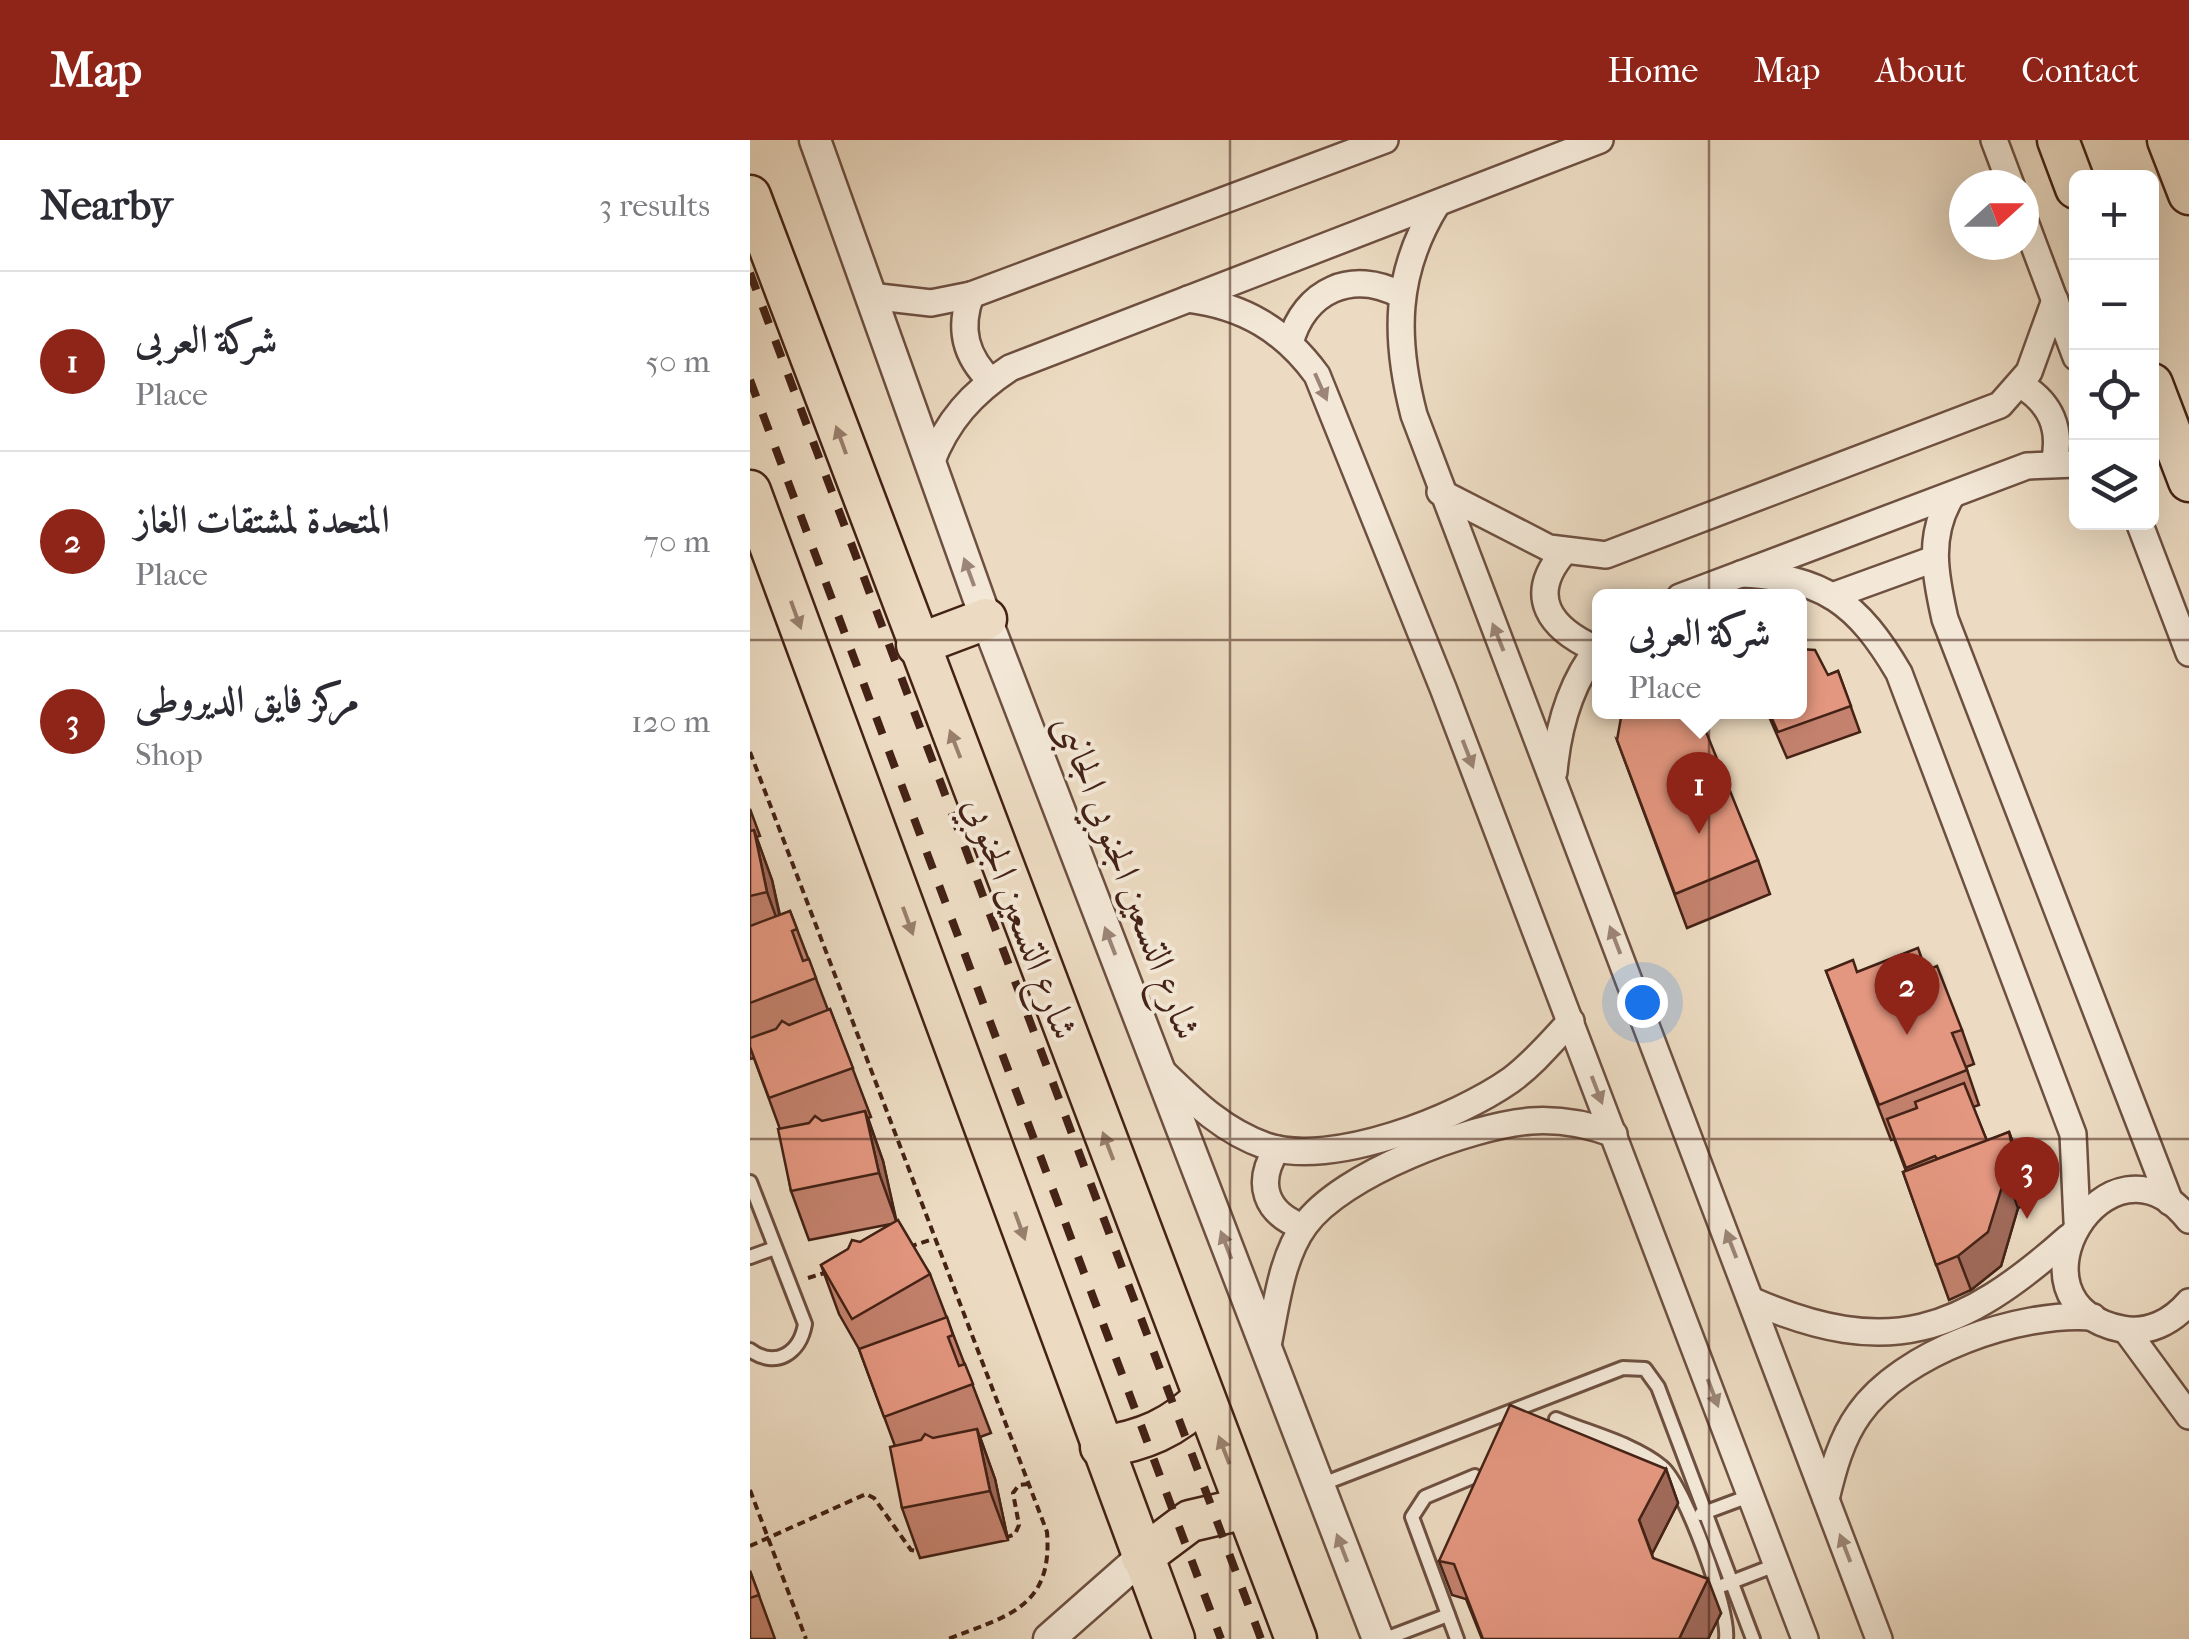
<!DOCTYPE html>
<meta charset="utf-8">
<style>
:root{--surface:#fff;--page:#f2f2f3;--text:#2b2b33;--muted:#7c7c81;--line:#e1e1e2;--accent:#8f2418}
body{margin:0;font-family:"IM FELL French Canon",Amiri,serif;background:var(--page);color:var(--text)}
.controls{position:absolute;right:30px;top:30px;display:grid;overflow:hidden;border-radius:15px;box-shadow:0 10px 40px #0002}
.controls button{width:90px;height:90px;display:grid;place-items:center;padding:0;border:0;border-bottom:2px solid var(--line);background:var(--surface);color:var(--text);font:50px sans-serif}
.compass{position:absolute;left:1199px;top:30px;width:90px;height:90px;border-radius:50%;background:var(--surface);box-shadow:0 10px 40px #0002;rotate:69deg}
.you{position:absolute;left:892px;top:862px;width:35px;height:35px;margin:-25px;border:8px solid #fff;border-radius:50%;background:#1a73e8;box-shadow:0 0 0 15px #1a73e833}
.badge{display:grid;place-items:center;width:65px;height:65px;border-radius:50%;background:var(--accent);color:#fff;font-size:32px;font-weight:700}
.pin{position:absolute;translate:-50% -82px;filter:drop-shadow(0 2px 5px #0008)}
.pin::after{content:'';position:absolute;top:52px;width:35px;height:30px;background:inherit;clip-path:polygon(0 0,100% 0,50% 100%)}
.popup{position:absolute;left:842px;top:449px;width:215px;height:130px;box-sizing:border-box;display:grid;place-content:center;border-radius:15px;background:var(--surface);filter:drop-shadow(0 2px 8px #0005);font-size:32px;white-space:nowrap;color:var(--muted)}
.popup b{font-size:38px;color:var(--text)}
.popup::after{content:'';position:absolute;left:50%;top:100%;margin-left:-20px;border:20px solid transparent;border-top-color:var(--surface)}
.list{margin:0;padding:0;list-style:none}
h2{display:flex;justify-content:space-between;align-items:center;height:130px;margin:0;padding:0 40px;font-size:42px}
h2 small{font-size:32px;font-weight:400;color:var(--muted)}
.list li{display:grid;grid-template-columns:65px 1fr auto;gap:30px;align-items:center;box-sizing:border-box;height:180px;padding:0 40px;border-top:2px solid var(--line)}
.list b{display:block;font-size:38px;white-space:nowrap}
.list p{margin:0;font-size:32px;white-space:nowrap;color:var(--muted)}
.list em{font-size:32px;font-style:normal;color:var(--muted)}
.icon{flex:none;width:55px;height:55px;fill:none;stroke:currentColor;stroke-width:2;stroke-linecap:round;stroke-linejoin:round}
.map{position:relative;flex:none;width:1439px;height:1499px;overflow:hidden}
header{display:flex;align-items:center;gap:60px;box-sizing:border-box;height:140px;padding:0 50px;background:var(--accent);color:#fff}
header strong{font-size:48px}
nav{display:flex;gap:55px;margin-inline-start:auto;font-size:35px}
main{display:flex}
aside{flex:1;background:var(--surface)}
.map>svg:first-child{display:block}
</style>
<header>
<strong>Map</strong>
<nav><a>Home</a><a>Map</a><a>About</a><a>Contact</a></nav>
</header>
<main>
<aside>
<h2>Nearby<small>3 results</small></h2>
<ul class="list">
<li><span class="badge">1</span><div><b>شركة العربى</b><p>Place</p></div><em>50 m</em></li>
<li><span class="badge">2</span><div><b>المتحدة لمشتقات الغاز</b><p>Place</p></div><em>70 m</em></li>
<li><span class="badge">3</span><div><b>مركز فايق الديروطى</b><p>Shop</p></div><em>120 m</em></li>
</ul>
</aside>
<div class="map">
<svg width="1439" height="1499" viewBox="0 0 1439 1499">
<rect width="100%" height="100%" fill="#ecdbc2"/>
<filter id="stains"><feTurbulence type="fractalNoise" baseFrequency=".002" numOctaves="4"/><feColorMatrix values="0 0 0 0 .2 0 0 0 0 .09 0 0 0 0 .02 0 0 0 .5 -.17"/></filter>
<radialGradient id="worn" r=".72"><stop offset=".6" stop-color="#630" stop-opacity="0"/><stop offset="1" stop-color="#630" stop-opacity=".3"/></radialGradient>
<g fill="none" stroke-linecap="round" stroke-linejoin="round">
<defs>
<g id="service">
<path d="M0 1042 55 1184C50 1213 26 1229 0 1210"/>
<polyline points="0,1117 25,1108"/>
<path d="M806 1279C839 1293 885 1304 912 1327 934 1345 980 1471 976 1499"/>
<polyline points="570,1345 873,1228 895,1229 908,1247 1003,1499"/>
<polyline points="951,1374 1002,1355"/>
<polyline points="974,1445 1028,1424"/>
<polyline points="635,1499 698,1475"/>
<polyline points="707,1499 662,1377 675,1357 725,1336"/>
</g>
<g id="minor">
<polyline points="1244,0 1261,45"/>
<path d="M687 64C644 133 644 198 664 275L1129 1499"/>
<polyline points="1274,79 1326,217"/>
<path d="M221 155C208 189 216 217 241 241"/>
<polyline points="120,156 181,163 221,155 635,0"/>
<path d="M438 159C494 166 534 190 567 235L693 548 1055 1499"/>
<path d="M540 203C555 150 602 129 651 155"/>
<path d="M1271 245C1301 263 1312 289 1304 323"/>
<path d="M181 323C197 281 222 253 260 228L850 0"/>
<polyline points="690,352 799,408 856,415 1250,265 1279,232 1305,160"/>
<path d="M1202 355C1177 395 1185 435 1195 479L1420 1062"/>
<polyline points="1389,382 1439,513"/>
<path d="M814 412C775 457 801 489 846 509"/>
<path d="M991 434C1073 437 1108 463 1149 533L1323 994 1327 1081"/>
<polyline points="1082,456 1184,419"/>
<polyline points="930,457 1277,326 1326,324"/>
<path d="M804 632C808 587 820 543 849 507"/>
<path d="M412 931C444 962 473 991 516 1006 582 1028 707 978 761 940 784 923 802 901 821 881"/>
<path d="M527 1009C505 1043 515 1073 553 1087"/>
<path d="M1439 1080C1359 977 1245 1163 1372 1189 1398 1194 1422 1182 1439 1162"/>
<path d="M1003 1161C1139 1220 1211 1193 1319 1097"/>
<polyline points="1376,1190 1439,1276"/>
<path d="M517 1210C526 1170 530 1119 555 1085 592 1034 719 986 781 981 810 979 837 984 864 994"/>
<path d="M1076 1359C1083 1330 1091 1299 1109 1274 1152 1212 1270 1171 1343 1177"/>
</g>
<g id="tertiary">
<polyline points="65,0 236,479 628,1499"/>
<polyline points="299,1499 392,1417"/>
</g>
<g id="primary">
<polyline points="1308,0 1326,48"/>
<polyline points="1418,0 1439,54"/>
<polyline points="0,56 546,1499"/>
<polyline points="1402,244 1439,341"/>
<polyline points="0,351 424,1499"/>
<polyline points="167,505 236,479"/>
<path d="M351 1307C392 1301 425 1288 454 1257"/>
<polyline points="392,1417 440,1381 496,1368"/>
</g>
</defs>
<use href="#service" stroke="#6e5041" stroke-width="18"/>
<use href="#minor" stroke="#6e5041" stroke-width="30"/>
<use href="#tertiary" stroke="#6e5041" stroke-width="35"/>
<use href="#primary" stroke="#442216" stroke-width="45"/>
<g stroke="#442216" stroke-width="4" stroke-dasharray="8 5" stroke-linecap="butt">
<path d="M0 612 297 1392C303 1468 257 1476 198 1499"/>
<polyline points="159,1107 183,1099"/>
<polyline points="58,1138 78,1132"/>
<polyline points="0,1350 56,1499"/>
<polyline points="255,1398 265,1394 269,1385 263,1353 269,1345 279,1344"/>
<polyline points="0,1406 116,1354 124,1358 161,1410 172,1412"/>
</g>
<use href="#service" stroke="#f3e8d7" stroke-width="12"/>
<use href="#minor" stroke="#f3e8d7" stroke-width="25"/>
<use href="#tertiary" stroke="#f3e8d7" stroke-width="30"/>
<use href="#primary" stroke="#ecdbc2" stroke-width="40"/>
<g stroke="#442216" stroke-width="8" stroke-dasharray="18 18" stroke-linecap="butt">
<polyline points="0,133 511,1499"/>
<polyline points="0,240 471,1499"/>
</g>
</g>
<g fill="#c4826e" stroke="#442216" stroke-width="2.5">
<polygon points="1088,531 1110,592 1037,618 1017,572 1049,572 1078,535"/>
<polygon points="867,600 1008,720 1020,754 937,788"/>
<polygon points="0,669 10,696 6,697 22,740 30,775 40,771 78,870 80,869 121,977 118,978 133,1021 146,1081 180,1134 241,1293 230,1297 245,1339 258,1400 170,1418 152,1368 145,1306 109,1209 89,1174 71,1125 141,1084 59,1100 41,1051 30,989 4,918 0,919"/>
<polygon points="1076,831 1107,832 1176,831 1212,890 1224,924 1216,927 1229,965 1223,967 1237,1001 1259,992 1272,1027 1278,1054 1277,1064 1268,1068 1251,1126 1221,1150 1199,1160 1153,1032 1156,1031 1144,999 1141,1000"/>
<polygon points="916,1329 928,1363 902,1414 903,1418 971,1473 958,1499 732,1499 716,1459 702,1455 689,1421"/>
<polygon points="0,1431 25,1499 0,1499"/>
</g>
<g fill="#a06a5a" stroke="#442216" stroke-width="2.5">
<polygon points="4,690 22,740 35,802 17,752"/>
<polygon points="115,971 133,1021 147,1083 129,1033"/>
<polygon points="1259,992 1272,1027 1278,1054 1277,1064 1264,1030"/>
<polygon points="1256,1034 1268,1068 1251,1126 1221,1150 1208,1116"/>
<polygon points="227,1289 245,1339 258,1400 240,1351"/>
<polygon points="916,1329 928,1363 902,1414 889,1380"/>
<polygon points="958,1439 971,1473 958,1499 929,1499"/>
</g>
<g fill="#e49780" stroke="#442216" stroke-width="2.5">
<polygon points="1049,509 1065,510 1078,535 1088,531 1101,566 1028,592 1019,572 1049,572"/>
<polygon points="872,572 948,572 1008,720 925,754 867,600"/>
<polygon points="4,690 17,752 0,756 0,691"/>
<polygon points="40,771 47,789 42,791 53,821 59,819 66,838 0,863 0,786"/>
<polygon points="1168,808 1176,831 1187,826 1212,890 1202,893 1217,930 1129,965 1076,831 1103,820 1107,832"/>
<polygon points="80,869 103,928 19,958 0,907 0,898 26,889 32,881 39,885"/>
<polygon points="1214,943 1237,1001 1187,1019 1185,1016 1156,1028 1137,979 1167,968 1165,962"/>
<polygon points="115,971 129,1033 41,1051 28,989 59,983 65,976 72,981"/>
<polygon points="1259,992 1265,1020 1264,1030 1256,1034 1238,1092 1208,1116 1186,1125 1153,1032"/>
<polygon points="148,1080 180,1134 102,1179 71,1125 98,1109 102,1100 110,1102"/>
<polygon points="197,1177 203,1195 198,1197 209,1226 215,1224 223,1244 134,1277 109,1209"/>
<polygon points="760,1265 916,1329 889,1380 903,1418 958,1439 929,1499 733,1499 704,1424 689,1421"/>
<polygon points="227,1289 240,1351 152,1368 140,1307 171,1300 175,1294 183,1298"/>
<polygon points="0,1431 9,1455 0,1458"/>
</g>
<defs><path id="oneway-solid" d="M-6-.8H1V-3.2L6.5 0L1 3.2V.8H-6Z" transform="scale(2.5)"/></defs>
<g fill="#9c8576">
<use href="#oneway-solid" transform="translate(571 247) rotate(66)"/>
<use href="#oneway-solid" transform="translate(219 432) rotate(-110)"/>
<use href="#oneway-solid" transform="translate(748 497) rotate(-112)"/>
<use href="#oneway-solid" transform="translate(718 614) rotate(69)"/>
<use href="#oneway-solid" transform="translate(865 800) rotate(-111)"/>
<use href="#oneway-solid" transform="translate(360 801) rotate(-111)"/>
<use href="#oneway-solid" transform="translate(847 950) rotate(69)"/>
<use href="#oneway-solid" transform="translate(981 1104) rotate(-111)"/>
<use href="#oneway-solid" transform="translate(476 1105) rotate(-111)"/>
<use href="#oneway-solid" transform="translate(963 1253) rotate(69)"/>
<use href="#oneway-solid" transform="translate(592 1408) rotate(-111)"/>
<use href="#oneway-solid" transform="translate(1095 1408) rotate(-111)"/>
</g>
<g fill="#987e6c">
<use href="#oneway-solid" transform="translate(91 300) rotate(-110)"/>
<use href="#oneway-solid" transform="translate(46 475) rotate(70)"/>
<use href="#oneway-solid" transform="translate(205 604) rotate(-111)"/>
<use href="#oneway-solid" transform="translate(158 781) rotate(70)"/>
<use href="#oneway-solid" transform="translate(358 1006) rotate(-111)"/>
<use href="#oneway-solid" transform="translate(270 1086) rotate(70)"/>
<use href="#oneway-solid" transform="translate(474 1310) rotate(-111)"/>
</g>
<path fill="none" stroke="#442216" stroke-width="2.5" stroke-opacity="0.55" d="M480 0V1499M959 0V1499M0 500H1439M0 999H1439"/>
<g text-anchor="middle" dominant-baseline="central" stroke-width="8" stroke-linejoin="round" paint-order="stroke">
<g font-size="38" fill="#442216" stroke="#f3e8d7">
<text transform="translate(378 737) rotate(69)">شارع التسعين الجنوبي الجانبى</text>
<text transform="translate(271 778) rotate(69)">شارع التسعين الجنوبي</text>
</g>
</g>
<rect width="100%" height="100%" filter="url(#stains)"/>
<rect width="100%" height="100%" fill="url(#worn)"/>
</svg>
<div class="controls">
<button>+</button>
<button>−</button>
<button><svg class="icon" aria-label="locate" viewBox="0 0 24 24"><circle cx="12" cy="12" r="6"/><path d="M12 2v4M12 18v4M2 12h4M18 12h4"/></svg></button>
<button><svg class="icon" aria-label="layers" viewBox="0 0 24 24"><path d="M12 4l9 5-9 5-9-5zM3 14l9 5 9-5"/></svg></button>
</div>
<svg class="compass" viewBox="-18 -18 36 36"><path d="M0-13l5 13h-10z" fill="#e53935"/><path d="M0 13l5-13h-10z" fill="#7c7c81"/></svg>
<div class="you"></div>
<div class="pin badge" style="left:949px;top:694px">1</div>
<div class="popup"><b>شركة العربى</b>Place</div>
<div class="pin badge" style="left:1157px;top:895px">2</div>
<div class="pin badge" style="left:1277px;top:1079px">3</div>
</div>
</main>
